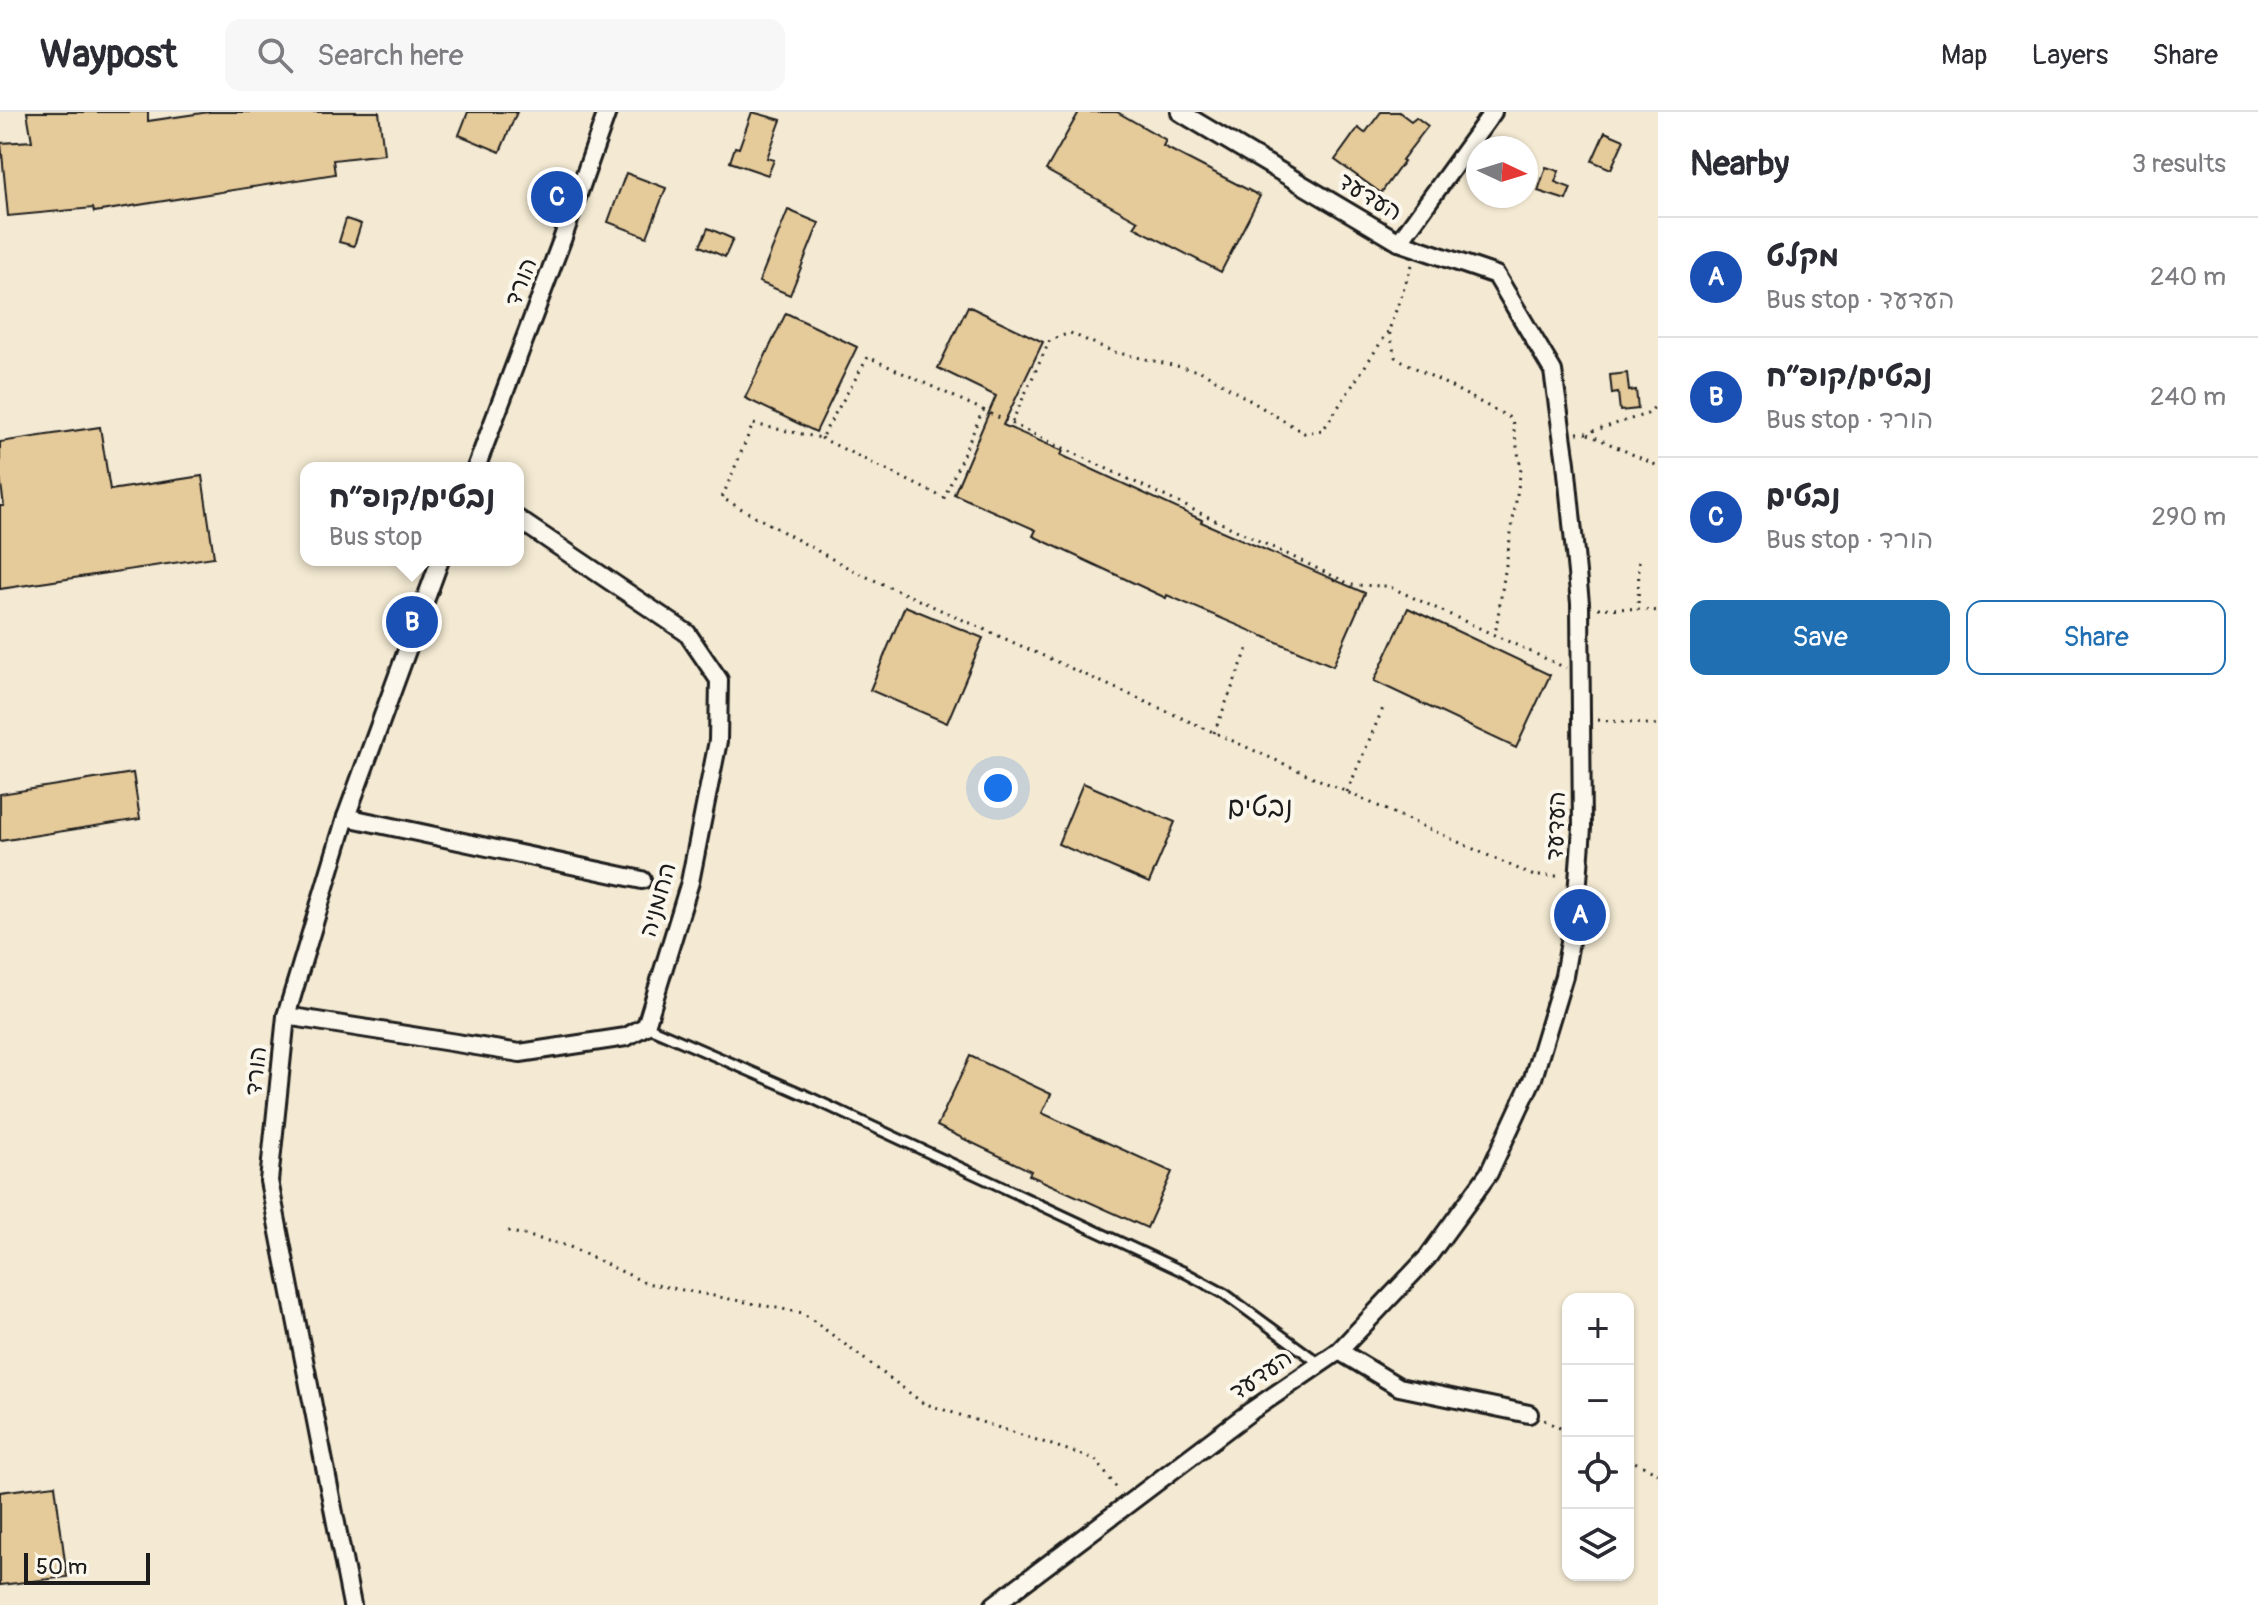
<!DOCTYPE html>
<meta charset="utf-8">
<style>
:root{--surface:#fff;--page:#f7f7f7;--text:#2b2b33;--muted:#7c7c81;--line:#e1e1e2;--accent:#1f6fb2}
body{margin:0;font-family:Pangolin,"Playpen Sans Hebrew",sans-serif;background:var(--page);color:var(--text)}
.controls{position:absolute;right:24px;bottom:24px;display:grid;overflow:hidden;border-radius:16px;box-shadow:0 2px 6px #0004}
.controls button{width:72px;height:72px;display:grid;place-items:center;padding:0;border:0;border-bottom:2px solid var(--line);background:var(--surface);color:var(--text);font:40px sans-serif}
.compass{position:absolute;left:1466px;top:24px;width:72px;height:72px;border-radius:50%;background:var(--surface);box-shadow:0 2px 6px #0004;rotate:94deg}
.scale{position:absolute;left:24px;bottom:20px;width:126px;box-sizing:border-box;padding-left:8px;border:4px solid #1c1c1c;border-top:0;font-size:22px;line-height:28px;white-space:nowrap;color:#1c1c1c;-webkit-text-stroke:6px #fbf7ec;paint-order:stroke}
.you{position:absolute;left:998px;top:676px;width:28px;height:28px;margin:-20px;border:6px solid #fff;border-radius:50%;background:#1a73e8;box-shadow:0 0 0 12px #1a73e833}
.badge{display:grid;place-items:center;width:52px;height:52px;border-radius:50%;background:var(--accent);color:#fff;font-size:26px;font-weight:700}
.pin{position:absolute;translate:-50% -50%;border:4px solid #fff;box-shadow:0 2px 8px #0006}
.popup{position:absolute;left:300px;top:350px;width:224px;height:104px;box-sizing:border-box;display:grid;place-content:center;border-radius:16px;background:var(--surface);filter:drop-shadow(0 2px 6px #0005);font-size:26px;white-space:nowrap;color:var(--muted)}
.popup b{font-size:30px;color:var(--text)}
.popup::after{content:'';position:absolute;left:50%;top:100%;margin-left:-16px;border:16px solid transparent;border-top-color:var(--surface)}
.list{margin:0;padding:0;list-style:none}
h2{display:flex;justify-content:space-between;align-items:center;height:104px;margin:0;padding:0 32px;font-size:34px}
h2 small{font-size:26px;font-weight:400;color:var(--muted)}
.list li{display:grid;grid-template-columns:52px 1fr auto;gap:24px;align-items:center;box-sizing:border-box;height:120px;padding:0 32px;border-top:2px solid var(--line)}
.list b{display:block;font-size:30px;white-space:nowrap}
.list p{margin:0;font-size:26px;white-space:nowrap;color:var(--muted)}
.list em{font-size:26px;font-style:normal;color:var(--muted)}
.actions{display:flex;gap:16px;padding:24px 32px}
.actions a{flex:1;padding:18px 0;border:2px solid var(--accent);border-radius:16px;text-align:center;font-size:28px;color:var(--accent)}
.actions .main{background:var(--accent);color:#fff}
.icon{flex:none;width:44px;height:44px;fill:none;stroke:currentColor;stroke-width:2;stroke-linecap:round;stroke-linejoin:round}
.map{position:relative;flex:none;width:1658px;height:1493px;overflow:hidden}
header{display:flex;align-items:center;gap:48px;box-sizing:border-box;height:112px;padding:0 40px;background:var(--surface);border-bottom:2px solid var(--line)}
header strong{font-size:38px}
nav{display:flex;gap:44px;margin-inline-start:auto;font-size:28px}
.search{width:560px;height:72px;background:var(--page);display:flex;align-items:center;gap:20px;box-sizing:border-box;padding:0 28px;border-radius:16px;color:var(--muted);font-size:30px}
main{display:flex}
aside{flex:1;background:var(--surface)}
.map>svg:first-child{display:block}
</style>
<header>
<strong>Waypost</strong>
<div class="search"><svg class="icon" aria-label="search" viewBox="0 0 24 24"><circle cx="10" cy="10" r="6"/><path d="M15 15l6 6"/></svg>Search here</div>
<nav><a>Map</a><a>Layers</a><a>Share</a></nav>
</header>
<main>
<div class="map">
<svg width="1658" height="1493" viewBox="0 0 1658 1493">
<rect width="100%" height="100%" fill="#f4ead3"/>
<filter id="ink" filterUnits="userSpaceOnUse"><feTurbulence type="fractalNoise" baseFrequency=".0125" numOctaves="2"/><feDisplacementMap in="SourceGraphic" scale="16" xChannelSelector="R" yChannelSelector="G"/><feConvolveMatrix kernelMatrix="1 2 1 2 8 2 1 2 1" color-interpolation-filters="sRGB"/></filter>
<g filter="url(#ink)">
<g fill="#e5ca9a" stroke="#1c1c1c" stroke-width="2">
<polygon points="27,0 148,0 148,9 209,0 379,0 384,42 333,48 335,62 94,100 93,96 8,104 1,31 32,29"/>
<polygon points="468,0 517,0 500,40 459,23"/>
<polygon points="752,0 781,8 767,46 774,48 768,63 730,50 735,35 739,36"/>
<polygon points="1079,0 1117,0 1166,28 1163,34 1260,84 1221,160 1134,115 1138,109 1046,58"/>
<polygon points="1381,0 1399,0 1411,9 1416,5 1428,14 1402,48 1404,49 1381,81 1335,48 1358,16 1365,21"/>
<polygon points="1605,20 1624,28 1611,57 1592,49"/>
<polygon points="1546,55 1559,59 1555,70 1571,76 1566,88 1538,79"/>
<polygon points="626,61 666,76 647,125 608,110"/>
<polygon points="788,98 819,111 790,183 759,170"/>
<polygon points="346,107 361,112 354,134 339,130"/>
<polygon points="708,116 733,127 725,145 700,134"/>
<polygon points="968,194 1043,230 1003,313 1063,339 1061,343 1202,408 1201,410 1365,481 1333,554 1167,483 1166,486 1033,424 1036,418 954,382 996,284 938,256"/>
<polygon points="786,201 857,235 816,320 745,286"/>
<polygon points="1627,261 1629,279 1636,278 1638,297 1620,299 1618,281 1612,282 1610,263"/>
<polygon points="100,315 110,378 202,364 214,445 0,477 0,394 4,394 0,365 0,330"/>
<polygon points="905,494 983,526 947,611 870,578"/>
<polygon points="1408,496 1550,563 1516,636 1374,569"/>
<polygon points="133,661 140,707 0,729 0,682"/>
<polygon points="1083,671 1175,710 1149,771 1058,732"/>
<polygon points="970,944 1051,982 1042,1001 1172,1060 1147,1116 1029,1063 1031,1059 937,1014"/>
<polygon points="55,1373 67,1465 0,1473 0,1380"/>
</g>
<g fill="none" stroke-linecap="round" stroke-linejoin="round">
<defs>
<polyline id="service" points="646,914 805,983 1182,1159 1225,1182 1319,1251"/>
<g id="minor">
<polyline points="1399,130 1493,0"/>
<polyline points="476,356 562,128 607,0"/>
<polyline points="346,705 642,768"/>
<polyline points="286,904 520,941 626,925 646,914 690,770 718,629 719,568 687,521 518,407"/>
<polyline points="1339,1239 1399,1275 1529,1302"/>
<polyline points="352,1493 269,1069 286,904 346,705 440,448"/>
<polyline points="994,1493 1251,1299 1339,1239 1427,1146 1489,1061 1533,966 1564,864 1576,795 1582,716 1580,491 1566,351 1553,259 1496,163 1399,130 1180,0"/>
</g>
</defs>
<use href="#service" stroke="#1c1c1c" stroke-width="14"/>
<use href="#minor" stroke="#1c1c1c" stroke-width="22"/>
<g stroke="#1c1c1c" stroke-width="3" stroke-dasharray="2 6" stroke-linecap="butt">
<polyline points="1412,153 1389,218 1395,245 1512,307 1521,357 1495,523"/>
<polyline points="983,298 1352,473 1388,474 1566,556"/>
<polyline points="1012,310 1050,228 1070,221 1114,240 1203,260 1304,321 1323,318 1389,218"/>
<polyline points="1577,321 1586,321 1647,302 1658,292"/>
<polyline points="1588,322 1658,354"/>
<polyline points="821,326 944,386 983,298 868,245 821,326 753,312 722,386 854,459 1534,764 1562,764"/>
<polyline points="1639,449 1638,497 1658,499"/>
<polyline points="1598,496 1638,497"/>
<polyline points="1598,608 1658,613"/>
<polyline points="1214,621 1249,533"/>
<polyline points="1347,680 1383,596"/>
<polyline points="508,1119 568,1134 646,1171 803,1201 923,1291 1095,1347 1119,1379"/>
<polyline points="1544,1308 1568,1320"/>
<polyline points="1628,1347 1658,1361"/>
</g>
<use href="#service" stroke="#fbf7ec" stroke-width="8"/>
<use href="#minor" stroke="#fbf7ec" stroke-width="16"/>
</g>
</g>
<g text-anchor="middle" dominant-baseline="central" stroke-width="8" stroke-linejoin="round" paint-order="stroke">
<g font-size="24" fill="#1c1c1c" stroke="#fbf7ec">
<text transform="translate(1370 85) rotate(31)">העדעד</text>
<text transform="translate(521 170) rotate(-69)">הורד</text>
<text transform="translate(1556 714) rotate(-88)">העדעד</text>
<text transform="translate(658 788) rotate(-74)">החמניה</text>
<text transform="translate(256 959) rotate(-84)">הורד</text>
<text transform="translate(1261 1263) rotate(-35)">העדעד</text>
</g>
<g font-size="28" fill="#1c1c1c" stroke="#fbf7ec">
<text x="1260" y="695">נבטים</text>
</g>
</g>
</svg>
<div class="controls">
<button>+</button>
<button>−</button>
<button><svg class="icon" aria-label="locate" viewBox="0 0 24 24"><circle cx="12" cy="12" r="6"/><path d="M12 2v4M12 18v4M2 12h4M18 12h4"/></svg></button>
<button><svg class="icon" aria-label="layers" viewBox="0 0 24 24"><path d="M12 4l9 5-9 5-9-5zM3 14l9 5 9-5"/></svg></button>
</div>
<svg class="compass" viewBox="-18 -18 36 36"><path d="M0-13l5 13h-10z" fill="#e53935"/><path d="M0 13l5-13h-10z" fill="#7c7c81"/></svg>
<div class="scale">50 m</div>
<div class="you"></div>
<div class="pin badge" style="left:1580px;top:803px;background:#1a4fb4">A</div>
<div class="pin badge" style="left:412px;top:510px;background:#1a4fb4">B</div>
<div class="popup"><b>נבטים/קופ״ח</b>Bus stop</div>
<div class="pin badge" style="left:557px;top:85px;background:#1a4fb4">C</div>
</div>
<aside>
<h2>Nearby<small>3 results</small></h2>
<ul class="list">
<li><span class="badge" style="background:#1a4fb4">A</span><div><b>מקלט</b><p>Bus stop · העדעד</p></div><em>240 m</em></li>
<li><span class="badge" style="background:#1a4fb4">B</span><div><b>נבטים/קופ״ח</b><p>Bus stop · הורד</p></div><em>240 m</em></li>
<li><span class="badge" style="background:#1a4fb4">C</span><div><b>נבטים</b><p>Bus stop · הורד</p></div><em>290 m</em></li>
</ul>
<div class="actions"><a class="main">Save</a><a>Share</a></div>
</aside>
</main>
